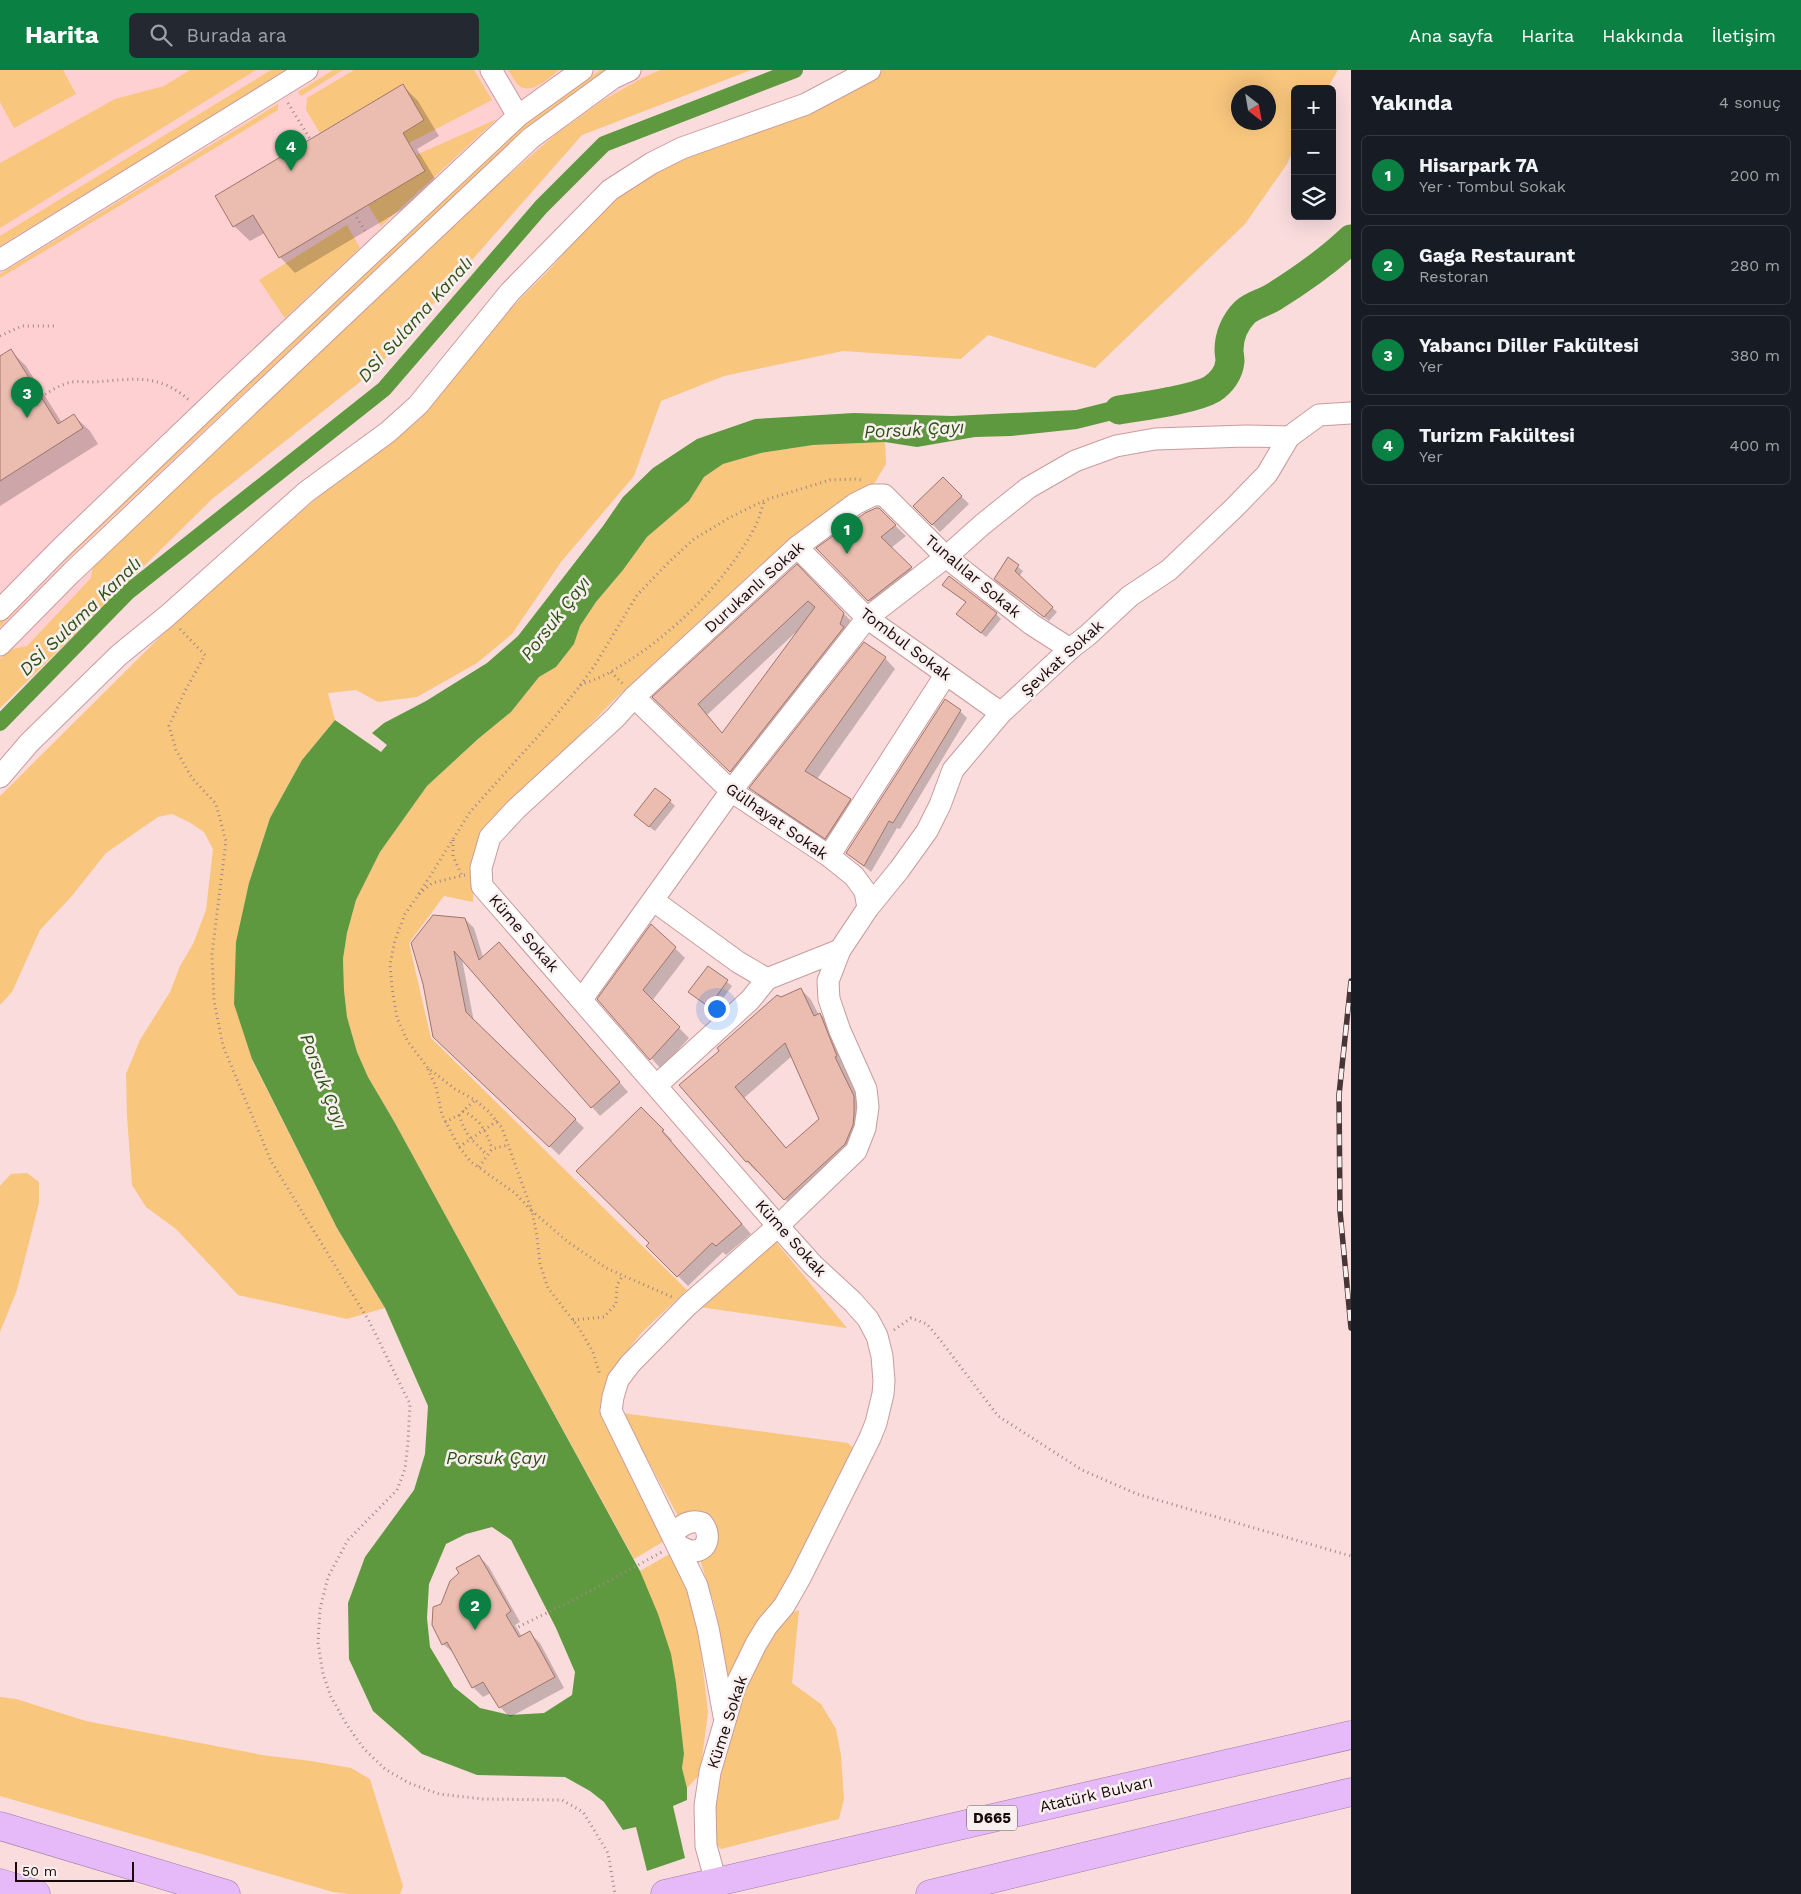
<!DOCTYPE html>
<html lang="tr">
<meta charset="utf-8">
<style>
:root{--surface:#171b24;--page:#242831;--text:#f1f3f6;--muted:#9ea1a6;--line:#363941;--accent:#0b8043}
body{margin:0;font-family:"Work Sans",sans-serif;background:var(--page);color:var(--text)}
.controls{position:absolute;right:15px;top:15px;display:grid;overflow:hidden;border-radius:8px;box-shadow:0 5px 20px #0002}
.controls button{width:45px;height:45px;display:grid;place-items:center;padding:0;border:0;border-bottom:1px solid var(--line);background:var(--surface);color:var(--text);font:25px sans-serif}
.compass{position:absolute;left:1231px;top:15px;width:45px;height:45px;border-radius:50%;background:var(--surface);box-shadow:0 5px 20px #0002;rotate:149deg}
.scale{position:absolute;left:15px;bottom:12px;width:119px;box-sizing:border-box;padding-left:5px;border:2px solid #190a0b;border-top:0;font-size:14px;line-height:18px;white-space:nowrap;color:#190a0b;-webkit-text-stroke:4px #f9efef;paint-order:stroke}
.you{position:absolute;left:716px;top:938px;width:18px;height:18px;margin:-12px;border:4px solid #fff;border-radius:50%;background:#1a73e8;box-shadow:0 0 0 8px #1a73e833}
.badge{display:grid;place-items:center;width:32px;height:32px;border-radius:50%;background:var(--accent);color:#fff;font-size:16px;font-weight:700}
.pin{position:absolute;translate:-50% -41px;filter:drop-shadow(0 1px 2px #0008)}
.pin::after{content:'';position:absolute;top:26px;width:18px;height:15px;background:inherit;clip-path:polygon(0 0,100% 0,50% 100%)}
.list{margin:0;padding:0;list-style:none}
h2{display:flex;justify-content:space-between;align-items:center;height:65px;margin:0;padding:0 20px;font-size:21px}
h2 small{font-size:16px;font-weight:400;color:var(--muted)}
.list li{display:grid;grid-template-columns:32px 1fr auto;gap:15px;align-items:center;box-sizing:border-box;height:80px;margin:0 10px 10px;padding:0 10px;border:1px solid var(--line);border-radius:8px}
.list b{display:block;font-size:19px;white-space:nowrap}
.list p{margin:0;font-size:16px;white-space:nowrap;color:var(--muted)}
.list em{font-size:16px;font-style:normal;color:var(--muted)}
.icon{flex:none;width:28px;height:28px;fill:none;stroke:currentColor;stroke-width:2;stroke-linecap:round;stroke-linejoin:round}
.map{position:relative;flex:none;width:1351px;height:1824px;overflow:hidden}
header{display:flex;align-items:center;gap:30px;box-sizing:border-box;height:70px;padding:0 25px;background:var(--accent);color:#fff}
header strong{font-size:24px}
nav{display:flex;gap:28px;margin-inline-start:auto;font-size:18px}
.search{width:350px;height:45px;background:var(--page);display:flex;align-items:center;gap:12px;box-sizing:border-box;padding:0 18px;border-radius:8px;color:var(--muted);font-size:19px}
main{display:flex}
aside{flex:1;background:var(--surface)}
.map>svg:first-child{display:block}
</style>
<header>
<strong>Harita</strong>
<div class="search"><svg class="icon" aria-label="search" viewBox="0 0 24 24"><circle cx="10" cy="10" r="6"/><path d="M15 15l6 6"/></svg>Burada ara</div>
<nav><a>Ana sayfa</a><a>Harita</a><a>Hakkında</a><a>İletişim</a></nav>
</header>
<main>
<div class="map">
<svg width="1351" height="1824" viewBox="0 0 1351 1824">
<rect width="100%" height="100%" fill="#fadcdd"/>
<polygon fill="#ffd0d2" points="0,0 751,0 582,65 375,300 212,429 0,638"/>
<g fill="#f8c67d" fill-rule="evenodd">
<polygon points="0,0 63,0 76,24 14,58 0,32"/>
<polygon points="190,0 256,0 0,158 0,93 115,29 164,16"/>
<polygon points="271,0 287,0 0,176 0,166"/>
<polygon points="333,0 343,0 301,26 298,22"/>
<polygon points="354,0 474,0 492,30 409,73 403,63 424,50 403,14 320,63 306,40 307,28"/>
<path d="M508 0H559C549 8 530 27 517 14 514 10 511 4 508 0Z"/>
<polygon points="600,0 608,0 526,60 375,200 49,506 0,557 0,550 46,502 523,56"/>
<polygon points="660,0 751,0 582,65 375,300 212,429 0,638 0,589 8,580 27,576 91,508 93,494 400,207 465,143 556,64 602,31 642,8"/>
<path d="M882 0H1338L1327 19H1295V77L1287 94 1245 154 1095 298 988 265 961 289 843 281 724 306 661 331 634 406 561 492 512 564 477 593 417 627 378 632 356 620 328 623 335 650 302 690 270 748 249 813 252 990 337 1158 385 1238 347 1249 238 1225 176 1159 146 1137 132 1115 127 1046 126 1004 140 970 170 922 180 896 193 874 206 840 213 779 204 762 189 752 172 744 158 747 106 783 71 827 40 860 12 922 0 935V726L164 563 217 514 337 411 419 350 509 240 548 201 604 139 636 113 685 89 746 67 824 34 869 10ZM1238 22H1268V52H1238Z"/>
<polygon points="278,34 278,40 0,208 0,204"/>
<polygon points="497,49 381,156 368,135 425,101 416,85"/>
<polygon points="347,155 360,178 285,248 259,210"/>
<polygon points="885,372 886,394 871,419 790,468 614,630 483,765 475,789 473,832 444,826 409,873 431,968 687,1220 642,1262 613,1299 600,1344 666,1470 634,1489 395,1053 368,1007 357,982 347,947 344,920 343,889 347,863 356,830 380,782 427,716 478,669 511,642 539,607 556,597 574,574 580,556 596,532 623,500 647,467 689,431 704,407 723,394 761,383 813,375"/>
<polygon points="27,1103 39,1112 39,1133 17,1220 0,1262 0,1116 11,1104"/>
<polygon points="776,1172 847,1258 699,1237"/>
<polygon points="622,1343 848,1373 856,1381 796,1499 729,1612 715,1537 701,1493 700,1488 713,1476 682,1446 678,1446"/>
<polygon points="673,1482 686,1517 698,1557 708,1642 700,1704 687,1718 682,1698 684,1684 676,1613 640,1501"/>
<path d="M799 1540 792 1613 821 1634 836 1659 841 1685 844 1729 839 1749 721 1779C694 1759 752 1588 773 1562 779 1554 789 1542 799 1540Z"/>
<polygon points="0,1627 16,1629 86,1651 262,1685 311,1691 351,1698 370,1709 403,1816 400,1824 349,1824 333,1822 0,1726"/>
</g>
<path fill="#5e993f" fill-rule="evenodd" d="M1168 317 1173 324 1133 345 1077 359 1011 366 975 367 917 377 885 372 813 375 761 383 723 394 704 407 689 431 647 467 623 500 596 532 580 556 574 574 556 597 539 607 511 642 478 669 427 716 380 782 356 830 347 863 343 889 344 920 347 947 357 982 368 1007 395 1053 640 1501 658 1544 671 1584 676 1613 684 1684 682 1698 687 1718V1730L673 1736 685 1788 647 1801 636 1757 623 1760 604 1732 590 1721 565 1707 477 1705 422 1684 373 1641 349 1589 348 1533 365 1487 414 1420 425 1384 428 1336 385 1238 337 1158 252 989 234 934 236 872 249 813 270 748 302 690 335 650 381 682 387 675 372 663 384 653 426 631 487 593 518 566 603 456 623 427 653 398 697 369 755 349 854 343 952 346 1076 340ZM492 1457 511 1470 556 1558 575 1602 572 1625 544 1643 510 1645 480 1638 454 1617 430 1577 427 1548 429 1514 446 1474 466 1464Z"/>
<g fill="#0003" fill-rule="evenodd">
<polygon points="403,16 418,31 439,66 417,79 440,117 295,203 280,187 265,163 250,171 234,156"/>
<polygon points="11,281 26,296 62,353 74,346 90,361 98,374 0,436 0,288"/>
<polygon points="943,408 969,434 940,462 915,436"/>
<polygon points="878,439 906,466 891,478 921,508 879,541 818,479"/>
<polygon points="1008,489 1023,501 1019,507 1057,542 1049,551 1000,513"/>
<path d="M797 496 854 554 741 712 654 627ZM795 563 796 564 722 664 707 645Z"/>
<polygon points="949,520 996,544 1001,549 986,567 963,549 967,533"/>
<polygon points="885,588 895,599 817,709 850,730 860,741 836,778 761,728 751,718"/>
<polygon points="960,641 967,648 900,759 897,758 871,802 847,783"/>
<polygon points="670,731 675,736 655,761 640,750"/>
<polygon points="465,849 474,858 483,887 508,882 628,1022 600,1046 462,889 474,952 584,1058 559,1085 444,976 424,913"/>
<polygon points="675,878 685,888 652,931 689,968 661,999 599,929"/>
<polygon points="708,897 732,916 714,941 690,922"/>
<path d="M801 919 811 930 819 945 820 944 831 954 864 1037 863 1066 795 1140 759 1101 757 1102 747 1092 681 1015 781 928ZM792 986 820 1049 787 1079 744 1028Z"/>
<polygon points="641,1039 672,1070 671,1072 751,1164 726,1185 723,1182 688,1216 648,1176 651,1173"/>
<polygon points="479,1486 489,1497 520,1552 515,1555 522,1567 530,1563 540,1573 564,1618 510,1647 500,1637 491,1623 483,1627 473,1617 455,1584 443,1574 442,1535"/>
</g>
<g fill="none" stroke-linecap="round" stroke-linejoin="round">
<polyline stroke="#5e993f" stroke-width="16" points="0,653 128,522 384,319 541,137 604,74 795,0"/>
<path stroke="#5e993f" stroke-width="29" d="M1119 340C1142 336 1193 330 1212 319 1221 313 1229 303 1230 291 1230 287 1229 284 1229 280 1229 266 1235 252 1245 242 1254 234 1265 233 1275 226 1302 209 1328 191 1351 169"/>
</g>
<g fill="#eabdb0" stroke="#9f7569" fill-rule="evenodd">
<polygon points="403,14 424,50 403,63 425,101 279,188 253,145 233,157 215,126"/>
<polygon points="11,279 58,354 74,344 83,358 0,411 0,286"/>
<polygon points="943,407 962,426 932,455 913,436"/>
<polygon points="876,438 879,438 896,455 881,467 912,497 868,531 816,478 865,443"/>
<polygon points="1008,487 1019,495 1015,501 1053,537 1044,547 994,509"/>
<path d="M797 494 844 543 840 554 844 557 730 702 652 627ZM808 531 815 537 722 663 698 634Z"/>
<polygon points="949,506 997,543 981,563 956,544 966,532 942,515"/>
<polygon points="864,572 886,587 805,701 851,729 825,769 749,718"/>
<polygon points="945,629 961,640 893,753 889,751 864,796 846,783"/>
<polygon points="655,718 671,730 649,757 634,745"/>
<polygon points="433,845 465,848 479,890 499,872 620,1012 591,1038 454,881 466,942 576,1049 549,1077 433,967 423,914 411,873"/>
<polygon points="651,854 676,877 643,920 680,957 650,990 597,929"/>
<polygon points="708,896 728,910 709,937 688,922"/>
<path d="M801 918 814 946 820 943 837 986 835 987 854 1026V1044L853 1055 845 1074 784 1130 748 1091 746 1092 679 1015 719 981 717 978 777 925 781 927ZM785 973 819 1049 786 1078 735 1017Z"/>
<polygon points="641,1037 664,1060 662,1061 742,1154 716,1176 712,1173 677,1207 646,1176 649,1173 576,1101"/>
<polygon points="479,1485 511,1541 506,1545 519,1567 530,1561 555,1607 499,1638 483,1612 472,1618 447,1572 442,1575 432,1555 433,1537 441,1534 450,1511 459,1503 456,1498"/>
</g>
<g fill="none" stroke-linecap="round" stroke-linejoin="round">
<defs>
<g id="minor">
<polyline points="491,0 518,46"/>
<polyline points="0,190 307,0"/>
<polyline points="797,477 867,548 1001,643"/>
<polyline points="0,540 61,478 229,317 518,46 582,0"/>
<polyline points="0,575 72,502 531,68 613,8 630,0"/>
<polyline points="634,627 731,721 829,786 854,806 865,821 868,838"/>
<polyline points="0,707 29,673 119,585 167,546 306,422 388,362 418,335 510,222 610,120 652,93 682,78 806,34 870,0"/>
<polyline points="829,786 946,604"/>
<polyline points="654,831 738,892 767,909 840,880"/>
<polyline points="582,929 731,721 867,548 946,487 983,454 1028,418 1075,391 1116,376 1155,369 1246,366 1289,367"/>
<polyline points="657,1015 750,930 767,909"/>
<path d="M672 1463C682 1456 689 1449 702 1453 711 1463 709 1481 693 1481 687 1481 682 1477 677 1475"/>
<polyline points="724,1646 708,1558 697,1516 611,1341 613,1327 618,1310 630,1294 688,1235 778,1156 856,1081 865,1058 868,1037 866,1019 840,961 829,929 828,911 840,880 868,838 899,800 927,761 940,735 953,700 1001,643 1070,579 1088,565 1130,526 1169,500 1234,438 1267,404 1289,367 1319,345 1351,343"/>
<polyline points="716,1812 706,1776 705,1736 710,1702 735,1617 756,1574 767,1556 784,1536 800,1508 870,1368 876,1353 883,1324 884,1311 882,1286 877,1266 868,1249 853,1232 813,1195 778,1156 482,816 481,798 490,767 516,739 615,648 634,627 797,477 855,434 873,425 884,425 946,487 1031,554 1070,579"/>
</g>
<g id="highway">
<polyline points="0,1756 226,1824"/>
<polyline points="0,1813 36,1824"/>
<polyline points="665,1824 1351,1665"/>
<polyline points="930,1824 1351,1722"/>
</g>
</defs>
<use href="#minor" stroke="#ca9b9c" stroke-width="23"/>
<use href="#highway" stroke="#9e7ca5" stroke-width="29"/>
<g stroke="#a08889" stroke-width="3" stroke-dasharray="1 4" stroke-linecap="butt">
<polyline points="288,33 310,69"/>
<polyline points="354,143 367,164"/>
<polyline points="0,266 22,256 56,256"/>
<path d="M41 327C50 321 61 314 72 312 79 311 86 312 92 312 131 310 158 301 191 332"/>
<polyline points="180,559 205,585 185,621 169,656 176,680 192,708 216,734 226,771 212,884 214,931 223,976 271,1091 369,1251 410,1334 408,1372 405,1399 397,1420 348,1470 328,1507 320,1539 318,1573 323,1604 331,1627 347,1655 364,1679 385,1699 409,1713 439,1724 483,1729 562,1730 583,1742 608,1783 615,1824"/>
<polyline points="611,602 623,614"/>
<path d="M580 615C591 611 602 607 612 601 669 568 722 517 754 459 759 450 761 439 765 430"/>
<polyline points="453,770 453,786 462,806"/>
<polyline points="465,805 432,813 419,824 405,844 395,870 390,894 392,918 397,948 408,972 428,998 455,1019 475,1030 489,1042 502,1058 532,1141 568,1172 606,1198 672,1227"/>
<polyline points="419,824 470,742 548,655 580,616 595,595 637,525 669,492 694,469 729,448 765,430 830,410 854,409 862,410"/>
<polyline points="428,999 436,1017 442,1045 459,1077 471,1092 515,1123 532,1141 537,1166 540,1194 548,1218 579,1258 593,1282 600,1305"/>
<path d="M463 1041C480 1049 487 1062 492 1079"/>
<path d="M459 1045C467 1068 471 1068 486 1084"/>
<polyline points="445,1052 459,1045 475,1030"/>
<polyline points="459,1077 497,1051"/>
<polyline points="479,1097 492,1079 508,1075"/>
<polyline points="573,1250 604,1247 616,1234 617,1215 623,1205"/>
<polyline points="894,1260 911,1248 927,1254 941,1271 998,1346 1082,1400 1137,1424 1351,1486"/>
<polyline points="514,1559 579,1527 662,1482"/>
</g>
<use href="#minor" stroke="#fff" stroke-width="21"/>
<use href="#highway" stroke="#e6b9f8" stroke-width="28"/>
<defs>
<polyline id="rail" points="1351,911 1339,1025 1340,1141 1351,1258"/>
</defs>
<use href="#rail" stroke="#473536" stroke-width="5.5"/>
<use href="#rail" stroke="#f9efef" stroke-width="4" stroke-dasharray="11" stroke-linecap="butt"/>
</g>
<g text-anchor="middle" dominant-baseline="central" stroke-width="5" stroke-linejoin="round" paint-order="stroke">
<rect fill="#f9efef" stroke="#5c4f4f" stroke-width="1" x="967" y="1735.5" width="50" height="25" rx="4"/>
<g font-size="15" font-weight="bold" fill="#190a0b">
<text x="992" y="1748">D665</text>
</g>
<g font-size="16" fill="#190a0b" stroke="#f9efef">
<text transform="translate(973 506) rotate(40)">Tunalılar Sokak</text>
<text transform="translate(754 517) rotate(-42)">Durukanlı Sokak</text>
<text transform="translate(906 574) rotate(37)">Tombul Sokak</text>
<text transform="translate(1062 588) rotate(-42)">Şevkat Sokak</text>
<text transform="translate(777 751) rotate(35)">Gülhayat Sokak</text>
<text transform="translate(524 863) rotate(49)">Küme Sokak</text>
<text transform="translate(791 1168) rotate(48)">Küme Sokak</text>
<text transform="translate(727 1652) rotate(-72)">Küme Sokak</text>
<text transform="translate(1096 1724) rotate(-13)">Atatürk Bulvarı</text>
</g>
<g font-size="18" font-style="italic" fill="#2b5214" stroke="#f9efef">
<text transform="translate(415 249) rotate(-48)">DSİ Sulama Kanalı</text>
<text transform="translate(914 359) rotate(-3)">Porsuk Çayı</text>
<text transform="translate(80 546) rotate(-44)">DSİ Sulama Kanalı</text>
<text transform="translate(555 548) rotate(-52)">Porsuk Çayı</text>
<text transform="translate(324 1011) rotate(69)">Porsuk Çayı</text>
<text x="496" y="1387">Porsuk Çayı</text>
</g>
</g>
</svg>
<div class="controls">
<button>+</button>
<button>−</button>
<button><svg class="icon" aria-label="layers" viewBox="0 0 24 24"><path d="M12 4l9 5-9 5-9-5zM3 14l9 5 9-5"/></svg></button>
</div>
<svg class="compass" viewBox="-18 -18 36 36"><path d="M0-13l5 13h-10z" fill="#e53935"/><path d="M0 13l5-13h-10z" fill="#9ea1a6"/></svg>
<div class="scale">50 m</div>
<div class="you"></div>
<div class="pin badge" style="left:847px;top:484px">1</div>
<div class="pin badge" style="left:475px;top:1560px">2</div>
<div class="pin badge" style="left:27px;top:348px">3</div>
<div class="pin badge" style="left:291px;top:101px">4</div>
</div>
<aside>
<h2>Yakında<small>4 sonuç</small></h2>
<ul class="list">
<li><span class="badge">1</span><div><b>Hisarpark 7A</b><p>Yer · Tombul Sokak</p></div><em>200 m</em></li>
<li><span class="badge">2</span><div><b>Gaga Restaurant</b><p>Restoran</p></div><em>280 m</em></li>
<li><span class="badge">3</span><div><b>Yabancı Diller Fakültesi</b><p>Yer</p></div><em>380 m</em></li>
<li><span class="badge">4</span><div><b>Turizm Fakültesi</b><p>Yer</p></div><em>400 m</em></li>
</ul>
</aside>
</main>
